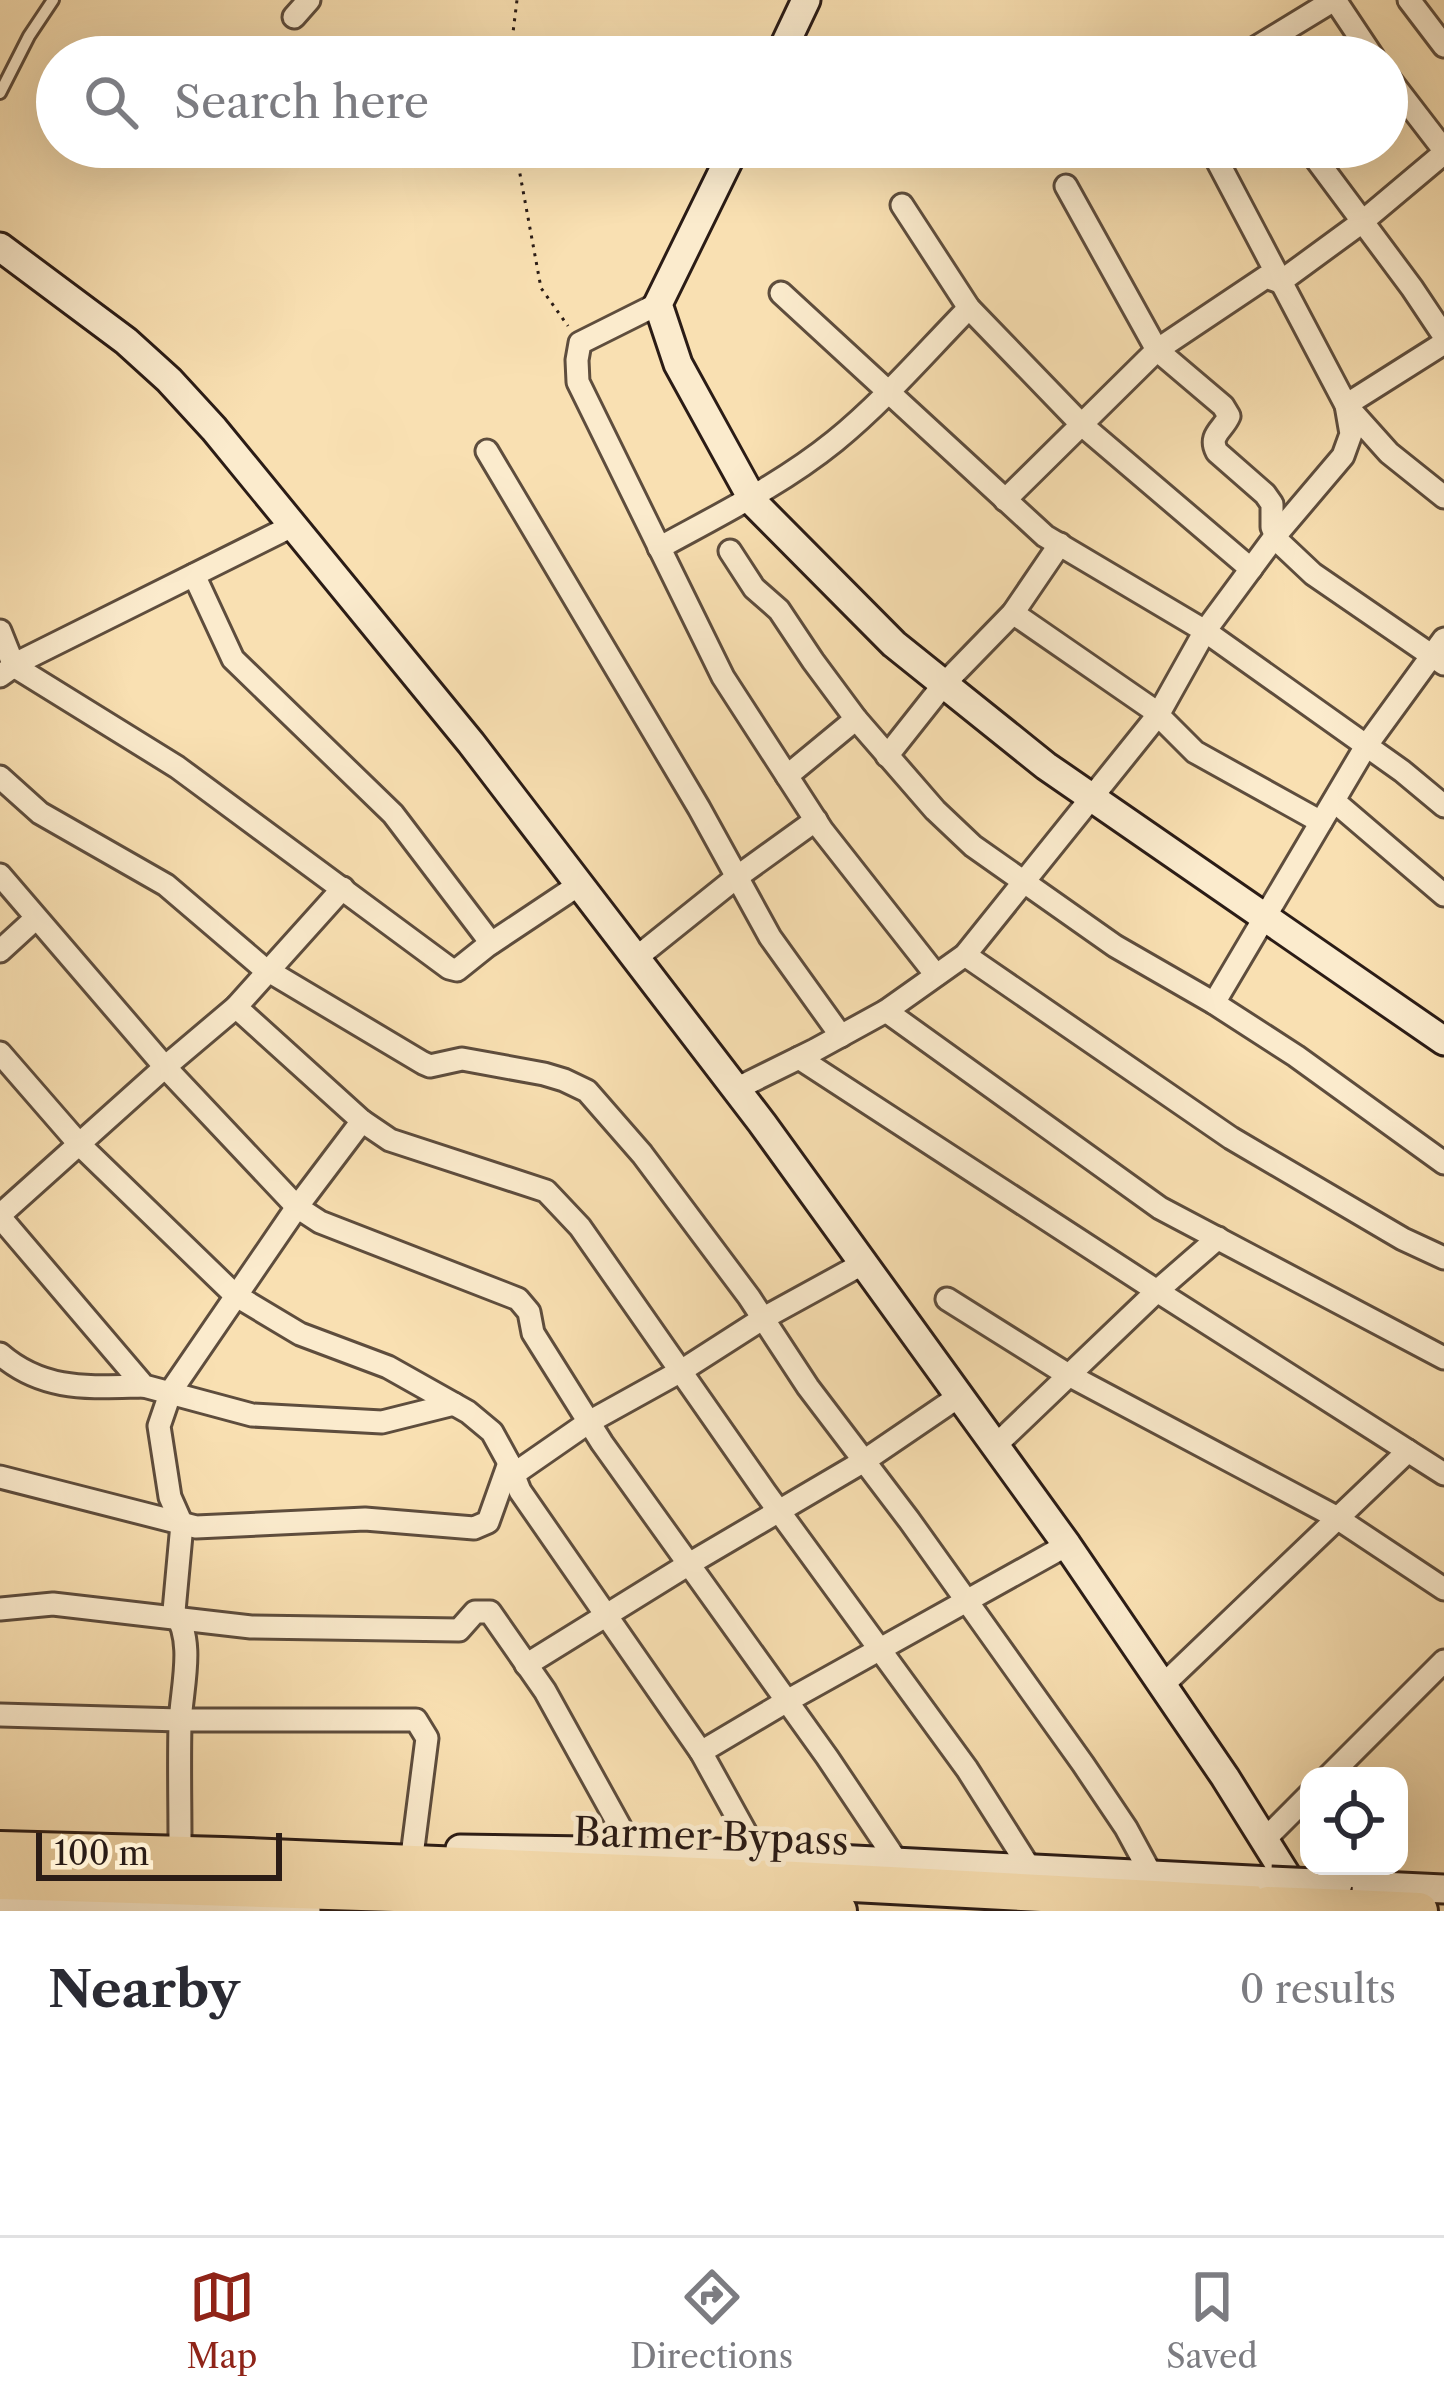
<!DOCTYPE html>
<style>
:root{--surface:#fff;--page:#f2f2f3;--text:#2b2b33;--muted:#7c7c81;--line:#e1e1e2;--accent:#8f2418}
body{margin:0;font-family:"Libre Caslon Text",serif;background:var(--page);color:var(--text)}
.controls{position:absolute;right:36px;bottom:36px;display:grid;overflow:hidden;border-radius:24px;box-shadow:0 12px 48px #0002}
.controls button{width:108px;height:108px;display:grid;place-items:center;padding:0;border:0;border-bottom:3px solid var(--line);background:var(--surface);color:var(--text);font:60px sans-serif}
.scale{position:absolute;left:36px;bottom:30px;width:246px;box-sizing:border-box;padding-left:12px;border:6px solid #2b1c16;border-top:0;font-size:33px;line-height:42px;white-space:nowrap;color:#2b1c16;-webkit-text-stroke:9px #fbebcd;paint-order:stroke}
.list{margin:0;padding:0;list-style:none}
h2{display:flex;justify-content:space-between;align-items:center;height:156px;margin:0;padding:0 48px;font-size:51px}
h2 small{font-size:39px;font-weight:400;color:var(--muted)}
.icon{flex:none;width:66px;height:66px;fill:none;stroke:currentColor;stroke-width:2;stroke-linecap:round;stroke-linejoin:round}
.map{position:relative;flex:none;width:1444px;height:1911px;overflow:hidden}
.search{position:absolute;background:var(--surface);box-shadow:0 12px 48px #0002;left:36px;right:36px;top:36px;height:132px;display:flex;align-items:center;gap:30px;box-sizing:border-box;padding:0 42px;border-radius:66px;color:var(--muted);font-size:45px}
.sheet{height:324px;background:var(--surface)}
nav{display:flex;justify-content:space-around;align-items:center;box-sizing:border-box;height:168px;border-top:3px solid var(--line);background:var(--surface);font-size:33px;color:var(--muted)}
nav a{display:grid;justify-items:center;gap:6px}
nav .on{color:var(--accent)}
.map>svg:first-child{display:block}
</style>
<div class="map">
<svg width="1444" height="1911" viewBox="0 0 1444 1911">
<rect width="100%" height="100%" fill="#f9e0b2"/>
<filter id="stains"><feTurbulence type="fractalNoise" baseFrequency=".00167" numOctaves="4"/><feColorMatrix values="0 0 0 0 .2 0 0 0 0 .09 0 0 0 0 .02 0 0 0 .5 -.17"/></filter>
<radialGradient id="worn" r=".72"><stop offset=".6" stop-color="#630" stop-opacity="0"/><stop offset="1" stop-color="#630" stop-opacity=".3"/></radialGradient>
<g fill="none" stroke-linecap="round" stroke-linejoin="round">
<defs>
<polyline id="lane" points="0,93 29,36 53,0"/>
<g id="street">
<polyline points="1335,0 1373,57"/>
<polyline points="1409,0 1444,46"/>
<polyline points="294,17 309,0"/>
<polyline points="1246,57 1247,53 1334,0"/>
<polyline points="1387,76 1444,150"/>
<polyline points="1210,147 1346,405 1389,453 1444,497"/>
<polyline points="1307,147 1412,288 1444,336"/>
<path d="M1066 186 1157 350 1223 406 1229 416C1223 430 1208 435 1217 452L1265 494 1272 504V527L1278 541 1313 574 1444 664"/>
<polyline points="902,205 969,308 1082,425 1251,569"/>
<polyline points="781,293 1045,536 1205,631 1402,771 1444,806"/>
<polyline points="658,304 580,343 577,360 578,382 723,677 822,830 936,975"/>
<polyline points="487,451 699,808 770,937 841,1036"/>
<polyline points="1005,500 1157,350 1266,277 1280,282 1362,222 1444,153"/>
<path d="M659 548C719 515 782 484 835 441 884 401 925 353 969 308"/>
<polyline points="730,551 754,588 779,610 813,661 856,719 935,810 973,846 1115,946 1214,1003 1296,1056 1444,1163"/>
<polyline points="194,575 233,659 393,814 491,943"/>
<polyline points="1013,613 1152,709 1195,752 1321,822"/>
<polyline points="0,631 14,666 177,767 449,968 457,970 487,946 580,884"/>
<polyline points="0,676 21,661 294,525"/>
<polyline points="887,756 944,684 1013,613 1060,544"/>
<polyline points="787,776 856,719"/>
<polyline points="0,777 40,813 166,885 262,967 423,1063 430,1066 462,1059 544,1074 564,1080 587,1091 642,1154 749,1297 808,1387 909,1520 1083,1764 1126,1828 1152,1876"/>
<polyline points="1334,801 1444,895"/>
<polyline points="0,875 165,1067 297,1207 320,1222 518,1299 529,1312 533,1333 602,1443 827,1757 898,1863"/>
<polyline points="0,951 35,919"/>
<polyline points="965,955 1231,1138 1403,1239 1444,1258"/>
<polyline points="636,958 737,877 816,820"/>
<polyline points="1214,1003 1366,746 1444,639"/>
<polyline points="236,1007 362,1121 390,1140 546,1191 580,1227 765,1492 967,1769 1031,1870"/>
<polyline points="886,1011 1160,1208 1444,1358"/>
<polyline points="0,1053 80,1145 235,1295 300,1334 388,1367 468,1412 492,1432 509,1463 520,1491 701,1752 758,1855"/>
<polyline points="799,1058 1157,1291 1444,1474"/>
<polyline points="736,1089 815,1050 886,1011 965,955 1158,715 1205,631 1276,535 1343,456 1351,434 1346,405 1444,343"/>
<polyline points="0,1215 165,1067 236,1007 343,888"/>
<polyline points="0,1217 144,1386 252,1415 382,1422 454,1404"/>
<polyline points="947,1299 1065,1373 1334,1516 1444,1589"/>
<path d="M0 1354C44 1392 90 1387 144 1386"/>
<polyline points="996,1445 1157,1291 1218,1238"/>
<polyline points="514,1474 589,1422 681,1371 762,1319 864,1263"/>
<polyline points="0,1477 196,1527 365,1519 474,1528 488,1522 509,1463"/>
<polyline points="0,1609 53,1604 251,1627 459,1630 475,1612 490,1612 545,1691 634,1852"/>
<polyline points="526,1665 689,1564 864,1461 958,1397"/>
<polyline points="1163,1685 1408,1451"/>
<polyline points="0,1715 180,1720 416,1720 427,1738 413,1848"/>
<polyline points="701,1752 787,1701 1067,1545"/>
<polyline points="1329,1776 1444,1661"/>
<polyline points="1264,1840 1309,1795"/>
<path d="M180 1841C180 1802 179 1763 180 1725 181 1689 196 1642 174 1611L182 1524 170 1497 159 1426 171 1391 297 1207 362 1121"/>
</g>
<g id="secondary">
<polyline points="779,57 806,0"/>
<polyline points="735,147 658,304 678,364 755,504 894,644 1046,766 1444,1041"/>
<polyline points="0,247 126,341 169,380 214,429 471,743 762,1123 1067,1545 1225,1777 1288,1878"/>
<polyline points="460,1849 716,1853 1271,1881"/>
<polyline points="1338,1884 1444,1889"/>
<polyline points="0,1901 96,1901 306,1911"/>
</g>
<g id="highway">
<polyline points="0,1850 223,1856 796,1880 1268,1905"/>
<polyline points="0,1881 657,1901 838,1911"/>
<polyline points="1352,1908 1419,1911"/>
</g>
</defs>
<use href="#lane" stroke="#5e4d3d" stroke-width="16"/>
<use href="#street" stroke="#5e4d3d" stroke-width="27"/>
<use href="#secondary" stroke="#2b1c16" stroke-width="33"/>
<use href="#highway" stroke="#2b1c16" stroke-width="42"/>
<g stroke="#2b1c16" stroke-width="3" stroke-dasharray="3 6" stroke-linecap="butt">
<polyline points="510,57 517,0"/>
<polyline points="515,147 541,288 568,326"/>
</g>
<use href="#lane" stroke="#fbebcd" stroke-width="10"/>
<use href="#street" stroke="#fbebcd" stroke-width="21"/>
<use href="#secondary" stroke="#fbebcd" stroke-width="27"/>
<use href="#highway" stroke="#f9e0b2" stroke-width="36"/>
<defs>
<polyline id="secondary-bridge" points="1271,1881 1338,1884"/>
<polyline id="highway-bridge" points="1268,1905 1352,1908"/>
</defs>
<use href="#secondary-bridge" stroke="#2b1c16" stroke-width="33" stroke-linecap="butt"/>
<use href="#highway-bridge" stroke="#2b1c16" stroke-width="42" stroke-linecap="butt"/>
<use href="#secondary-bridge" stroke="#fbebcd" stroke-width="27"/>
<use href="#highway-bridge" stroke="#f9e0b2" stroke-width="36"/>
</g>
<g text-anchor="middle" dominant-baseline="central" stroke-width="10" stroke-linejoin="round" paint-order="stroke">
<g font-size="39" fill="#2b1c16" stroke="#fbebcd">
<text transform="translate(711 1836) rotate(2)">Barmer Bypass</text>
</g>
</g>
<rect width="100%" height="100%" filter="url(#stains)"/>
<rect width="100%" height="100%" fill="url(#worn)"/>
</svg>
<div class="controls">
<button><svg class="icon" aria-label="locate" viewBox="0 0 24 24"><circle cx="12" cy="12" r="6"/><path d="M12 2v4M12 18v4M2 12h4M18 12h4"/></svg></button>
</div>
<div class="scale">100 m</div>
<div class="search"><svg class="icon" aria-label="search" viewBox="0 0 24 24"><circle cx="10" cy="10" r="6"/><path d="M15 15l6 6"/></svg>Search here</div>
</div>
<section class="sheet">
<h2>Nearby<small>0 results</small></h2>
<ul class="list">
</ul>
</section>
<nav>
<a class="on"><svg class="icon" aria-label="map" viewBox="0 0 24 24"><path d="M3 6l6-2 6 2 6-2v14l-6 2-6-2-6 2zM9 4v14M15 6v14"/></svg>Map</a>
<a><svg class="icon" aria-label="directions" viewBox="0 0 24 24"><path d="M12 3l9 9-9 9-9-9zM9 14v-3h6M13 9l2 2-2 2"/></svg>Directions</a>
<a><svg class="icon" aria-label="saved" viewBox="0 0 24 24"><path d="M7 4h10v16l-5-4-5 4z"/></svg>Saved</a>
</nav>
